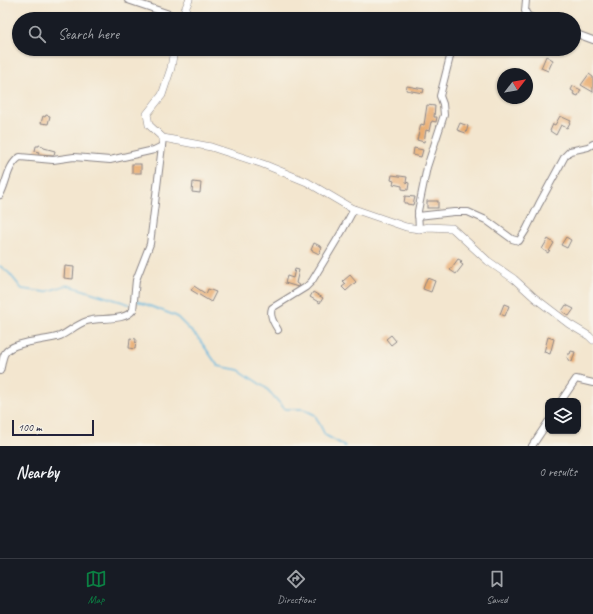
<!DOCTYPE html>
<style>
:root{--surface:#171b24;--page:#242831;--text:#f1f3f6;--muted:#9ea1a6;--line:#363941;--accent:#0b8043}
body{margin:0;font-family:Caveat,sans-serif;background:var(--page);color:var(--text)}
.controls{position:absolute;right:12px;bottom:12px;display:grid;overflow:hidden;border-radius:8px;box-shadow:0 1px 3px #0004}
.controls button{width:36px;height:36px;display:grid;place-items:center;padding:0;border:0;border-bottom:1px solid var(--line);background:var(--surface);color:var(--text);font:20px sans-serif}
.compass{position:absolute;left:497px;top:68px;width:36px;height:36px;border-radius:50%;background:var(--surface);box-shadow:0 1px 3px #0004;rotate:59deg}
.scale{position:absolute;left:12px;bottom:10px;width:82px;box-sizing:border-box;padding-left:4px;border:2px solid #22223b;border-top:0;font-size:11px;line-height:14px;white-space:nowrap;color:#22223b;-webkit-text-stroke:3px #f7f3e8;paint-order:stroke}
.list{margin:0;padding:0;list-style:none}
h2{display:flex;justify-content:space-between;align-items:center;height:52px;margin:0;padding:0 16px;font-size:17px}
h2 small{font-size:13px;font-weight:400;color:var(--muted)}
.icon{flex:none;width:22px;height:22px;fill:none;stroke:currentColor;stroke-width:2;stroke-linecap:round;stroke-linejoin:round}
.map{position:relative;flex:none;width:593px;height:446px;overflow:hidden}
.search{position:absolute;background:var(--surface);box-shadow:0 1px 3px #0004;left:12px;right:12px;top:12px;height:44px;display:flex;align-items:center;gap:10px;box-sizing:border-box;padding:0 14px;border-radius:22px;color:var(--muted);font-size:15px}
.sheet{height:112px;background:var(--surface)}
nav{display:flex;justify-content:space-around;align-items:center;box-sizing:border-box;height:56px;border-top:1px solid var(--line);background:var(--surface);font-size:11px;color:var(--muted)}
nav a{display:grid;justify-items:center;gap:2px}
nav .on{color:var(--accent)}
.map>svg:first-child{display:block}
</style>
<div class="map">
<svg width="593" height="446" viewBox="0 0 593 446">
<rect width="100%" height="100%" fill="#f7f3e8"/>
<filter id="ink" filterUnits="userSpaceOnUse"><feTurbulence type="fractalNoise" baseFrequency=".025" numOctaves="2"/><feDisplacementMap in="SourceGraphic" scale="8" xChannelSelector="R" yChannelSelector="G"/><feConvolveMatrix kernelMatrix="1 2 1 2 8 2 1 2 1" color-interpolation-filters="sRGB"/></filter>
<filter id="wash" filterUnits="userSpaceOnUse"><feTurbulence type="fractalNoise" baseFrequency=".012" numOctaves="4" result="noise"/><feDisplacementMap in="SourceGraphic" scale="16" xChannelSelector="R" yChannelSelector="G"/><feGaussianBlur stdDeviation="0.9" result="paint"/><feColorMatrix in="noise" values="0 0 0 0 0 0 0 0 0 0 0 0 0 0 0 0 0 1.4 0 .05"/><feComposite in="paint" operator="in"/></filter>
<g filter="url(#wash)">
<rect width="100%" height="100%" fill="#f3e6cf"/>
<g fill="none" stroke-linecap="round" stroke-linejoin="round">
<g stroke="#62b5de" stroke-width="1.5">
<polyline points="0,266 9,273 22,289 45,292 67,285 129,304"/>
<polyline points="137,301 176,316 199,339 218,366 239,370 266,388 285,409 303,409 315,415 325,435 345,446"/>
</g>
</g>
<g id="blocks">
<g fill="#e9ad72">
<polygon points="546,56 553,60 548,71 541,68"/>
<polygon points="589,74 593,77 593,92 581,85"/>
<polygon points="407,86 424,89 423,93 406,90"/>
<polygon points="573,86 581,90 578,96 573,94 574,92 571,90"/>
<polygon points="427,105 435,106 434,117 437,117 436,122 432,121 432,122 431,122 429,131 426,130 424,142 417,140 421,124 424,125"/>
<polygon points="46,115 50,116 48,124 41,123 43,116 45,117"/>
<polygon points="560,116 571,121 567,128 561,125 556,135 550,131 553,124 555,125"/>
<polygon points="460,123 468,126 466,133 457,130"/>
<polygon points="39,145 43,146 43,147 44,148 55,151 54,155 38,154 39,152 35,151 36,146 39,146"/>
<polygon points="414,148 423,150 421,157 413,155"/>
<rect x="132" y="164" width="9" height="9"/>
<polygon points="392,175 407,177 406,182 409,183 408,190 402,189 402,186 393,184 394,181 391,180"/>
<polygon points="193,182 201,183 200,193 192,192"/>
<polygon points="405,196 415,197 413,205 407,204 407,203 404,203"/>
<rect x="427" y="201" width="11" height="7"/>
<polygon points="566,237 571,240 567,248 561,245"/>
<polygon points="548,239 554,243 548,253 542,249"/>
<polygon points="314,243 322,247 319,254 311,250"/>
<polygon points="458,259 462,261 460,263 463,265 456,274 450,270"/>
<polygon points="65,266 74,267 73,279 64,278"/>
<polygon points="295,269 299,270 296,283 300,286 298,287 285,283 287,276 293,278"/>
<polygon points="350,275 356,282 346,291 342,287 346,284 343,281"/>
<polygon points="427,278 435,281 431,292 423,289"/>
<polygon points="194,286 206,294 208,289 216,292 211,302 191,290"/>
<polygon points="313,292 323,298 320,303 310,297"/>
<polygon points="504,304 509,306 505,316 500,314"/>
<polygon points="566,305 574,309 569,316 562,311"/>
<polygon points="391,335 396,341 391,345 386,339"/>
<polygon points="548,337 554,339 550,354 544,352"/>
<polygon points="130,338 136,339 135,349 129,348"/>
<polygon points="571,351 575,352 572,362 568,360 568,358 567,358 568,354 570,354"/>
</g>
</g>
</g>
<g filter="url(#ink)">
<use href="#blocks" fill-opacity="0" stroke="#8a8485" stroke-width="1"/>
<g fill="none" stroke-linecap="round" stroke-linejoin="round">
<defs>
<g id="minor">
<polyline points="128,0 181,18"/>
<polyline points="526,0 525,11 528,16 536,19"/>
<polyline points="574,33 593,40"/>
<path d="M0 195C7 183 7 165 20 157L53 160 74 157 110 160 154 150 162 146"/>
<polyline points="418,216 454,212 468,212 486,220 512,239 519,241 526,230 539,204 565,156 570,151 588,147 593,144"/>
<polyline points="419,229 418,211 427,167 444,115 443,104 440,96 452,49"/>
<path d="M278 330C274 323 269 316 272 308L306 287 312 281 341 233 354 209"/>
<path d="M0 371C2 365 2 358 5 353 13 341 47 341 60 336 69 332 77 324 87 321 100 317 124 322 133 310L136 280 150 244 162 146 163 138"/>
<polyline points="561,401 576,379 593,383"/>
<polyline points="532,446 548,422"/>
</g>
<g id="tertiary">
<polyline points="181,19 189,0"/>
<polyline points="174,49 171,68 162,95 147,114 149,125 163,138 211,147 263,164 307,182 351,208 406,227 419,229 428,227 449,228 452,228 488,261 514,279 535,298 569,324 589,336 593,340"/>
</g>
</defs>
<use href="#minor" stroke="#8a8485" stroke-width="8"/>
<use href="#tertiary" stroke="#8a8485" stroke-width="8"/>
<use href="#minor" stroke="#fff" stroke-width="6"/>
<use href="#tertiary" stroke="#fff" stroke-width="7"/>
</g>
</g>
</svg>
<div class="controls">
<button><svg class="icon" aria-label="layers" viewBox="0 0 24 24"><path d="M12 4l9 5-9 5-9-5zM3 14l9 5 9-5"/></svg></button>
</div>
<svg class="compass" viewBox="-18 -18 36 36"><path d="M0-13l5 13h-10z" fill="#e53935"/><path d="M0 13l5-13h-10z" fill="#9ea1a6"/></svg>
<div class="scale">100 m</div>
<div class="search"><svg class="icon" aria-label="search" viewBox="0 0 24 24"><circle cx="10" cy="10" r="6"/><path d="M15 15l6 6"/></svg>Search here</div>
</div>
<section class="sheet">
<h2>Nearby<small>0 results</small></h2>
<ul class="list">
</ul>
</section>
<nav>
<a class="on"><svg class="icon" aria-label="map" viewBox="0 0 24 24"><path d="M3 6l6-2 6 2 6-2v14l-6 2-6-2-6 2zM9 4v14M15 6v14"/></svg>Map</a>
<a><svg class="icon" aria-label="directions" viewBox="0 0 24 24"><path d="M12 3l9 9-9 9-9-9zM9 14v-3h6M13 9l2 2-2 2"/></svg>Directions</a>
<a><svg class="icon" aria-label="saved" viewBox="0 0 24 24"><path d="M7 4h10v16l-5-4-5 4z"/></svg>Saved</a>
</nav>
